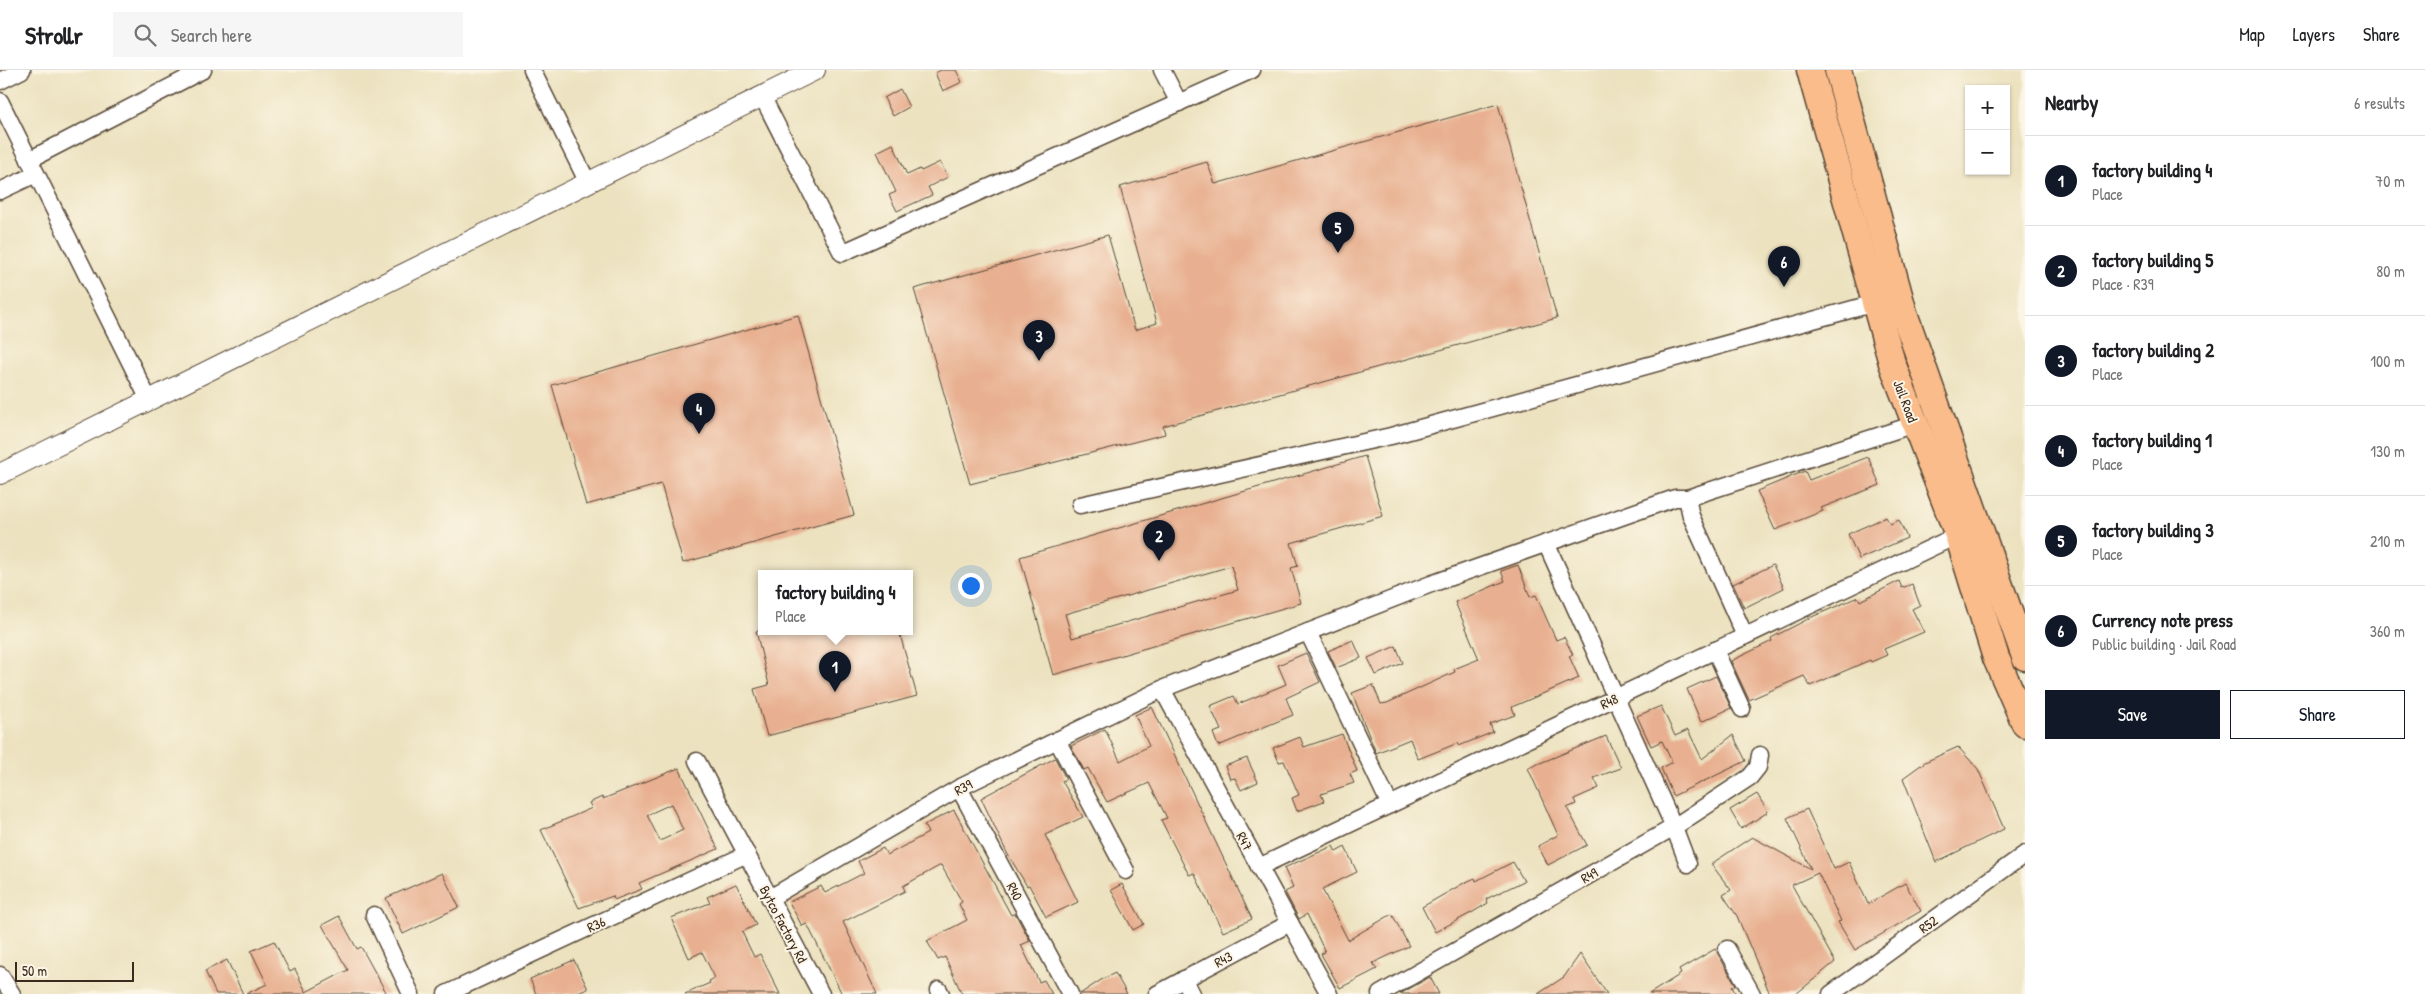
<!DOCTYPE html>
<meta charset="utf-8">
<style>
:root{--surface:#fff;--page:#f6f6f6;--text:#202124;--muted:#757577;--line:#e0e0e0;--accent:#111827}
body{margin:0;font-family:"Patrick Hand",sans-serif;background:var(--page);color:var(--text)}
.controls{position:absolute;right:15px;top:15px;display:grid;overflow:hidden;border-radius:0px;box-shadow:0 1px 4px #0004}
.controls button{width:45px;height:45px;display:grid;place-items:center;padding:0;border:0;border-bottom:1px solid var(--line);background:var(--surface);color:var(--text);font:25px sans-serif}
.scale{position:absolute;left:15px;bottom:12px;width:119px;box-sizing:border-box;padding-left:5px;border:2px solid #3b2a1e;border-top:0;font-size:14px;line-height:18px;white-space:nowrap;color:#3b2a1e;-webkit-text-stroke:4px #fcf5e5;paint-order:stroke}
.you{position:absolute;left:970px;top:515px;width:18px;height:18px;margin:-12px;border:4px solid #fff;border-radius:50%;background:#1a73e8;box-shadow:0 0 0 8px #1a73e833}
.badge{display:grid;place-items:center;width:32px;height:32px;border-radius:50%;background:var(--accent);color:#fff;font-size:16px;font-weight:700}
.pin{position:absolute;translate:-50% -41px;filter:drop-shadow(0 1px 2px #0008)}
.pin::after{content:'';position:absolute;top:26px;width:18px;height:15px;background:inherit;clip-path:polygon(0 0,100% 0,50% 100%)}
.popup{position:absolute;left:758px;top:500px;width:155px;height:65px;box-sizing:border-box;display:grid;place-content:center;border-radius:0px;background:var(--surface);filter:drop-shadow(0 1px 4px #0005);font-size:16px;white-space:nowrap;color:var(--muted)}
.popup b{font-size:19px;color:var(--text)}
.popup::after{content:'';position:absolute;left:50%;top:100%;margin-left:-10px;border:10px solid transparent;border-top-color:var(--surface)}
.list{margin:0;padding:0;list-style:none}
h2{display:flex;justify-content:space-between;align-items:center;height:65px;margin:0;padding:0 20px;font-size:21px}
h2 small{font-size:16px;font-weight:400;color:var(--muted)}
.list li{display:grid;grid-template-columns:32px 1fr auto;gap:15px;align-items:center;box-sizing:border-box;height:90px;padding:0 20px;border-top:1px solid var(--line)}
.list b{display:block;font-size:19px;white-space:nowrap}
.list p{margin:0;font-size:16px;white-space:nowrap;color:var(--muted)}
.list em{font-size:16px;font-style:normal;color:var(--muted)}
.actions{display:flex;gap:10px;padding:15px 20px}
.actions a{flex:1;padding:11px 0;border:1px solid var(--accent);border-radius:0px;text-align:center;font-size:18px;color:var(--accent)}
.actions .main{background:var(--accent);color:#fff}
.icon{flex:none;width:28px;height:28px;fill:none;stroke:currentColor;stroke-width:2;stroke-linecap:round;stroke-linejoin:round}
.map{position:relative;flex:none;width:2025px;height:924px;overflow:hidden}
header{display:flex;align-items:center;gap:30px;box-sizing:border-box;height:70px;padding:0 25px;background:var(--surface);border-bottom:1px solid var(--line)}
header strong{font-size:24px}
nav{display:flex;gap:28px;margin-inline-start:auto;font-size:18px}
.search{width:350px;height:45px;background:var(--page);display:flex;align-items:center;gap:12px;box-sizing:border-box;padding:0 18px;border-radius:0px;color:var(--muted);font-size:19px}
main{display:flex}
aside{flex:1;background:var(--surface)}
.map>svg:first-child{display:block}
</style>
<header>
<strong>Strollr</strong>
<div class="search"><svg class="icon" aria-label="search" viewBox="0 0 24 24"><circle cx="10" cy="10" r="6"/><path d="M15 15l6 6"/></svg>Search here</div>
<nav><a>Map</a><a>Layers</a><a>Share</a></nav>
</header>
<main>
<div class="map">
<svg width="2025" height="924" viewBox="0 0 2025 924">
<rect width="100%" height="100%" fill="#fcf5e5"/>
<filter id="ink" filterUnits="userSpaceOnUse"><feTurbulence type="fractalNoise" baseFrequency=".02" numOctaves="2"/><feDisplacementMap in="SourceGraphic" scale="10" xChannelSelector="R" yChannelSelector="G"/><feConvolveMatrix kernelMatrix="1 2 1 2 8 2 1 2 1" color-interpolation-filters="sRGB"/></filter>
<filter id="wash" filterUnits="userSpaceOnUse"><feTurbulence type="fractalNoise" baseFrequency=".0096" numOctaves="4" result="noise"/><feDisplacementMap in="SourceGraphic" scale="20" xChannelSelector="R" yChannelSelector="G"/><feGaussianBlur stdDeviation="1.12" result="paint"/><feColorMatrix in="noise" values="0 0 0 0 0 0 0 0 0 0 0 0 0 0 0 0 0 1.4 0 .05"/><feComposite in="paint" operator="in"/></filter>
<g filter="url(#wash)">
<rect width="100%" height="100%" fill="#ece2c0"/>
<g id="blocks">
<g fill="#e8b091" fill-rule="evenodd">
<polygon points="941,0 956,0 962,12 943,21 935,3"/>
<polygon points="900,19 909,37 893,46 884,28"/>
<polygon points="1498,34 1557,248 1163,356 1165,364 970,414 914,219 1108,165 1135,260 1157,253 1120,117 1207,92 1215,114"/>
<polygon points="893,74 907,105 920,99 921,101 940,92 948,107 928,117 932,125 897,141 889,125 896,122 877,82"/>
<polygon points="798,245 854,445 683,493 661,414 586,435 552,315"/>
<path d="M1365 386 1383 446 1291 473 1298 496 1291 498 1301 533 1053 605 1020 487ZM1231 496 1238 520 1072 568 1065 544Z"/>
<polygon points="1868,387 1880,415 1821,438 1823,441 1775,460 1757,421 1805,401 1809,410"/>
<polygon points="1886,447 1890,454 1899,450 1907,468 1859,489 1848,464"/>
<polygon points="1518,495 1530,527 1536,525 1556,570 1564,567 1573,585 1569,586 1579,608 1512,637 1515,645 1490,654 1493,662 1459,676 1458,673 1418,689 1410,669 1376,683 1352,623 1373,615 1381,634 1387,633 1455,602 1454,599 1479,589 1455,532 1505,511 1501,501"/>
<polygon points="1773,495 1784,518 1744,538 1733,514"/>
<polygon points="1899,511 1902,518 1912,514 1920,535 1912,539 1924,562 1884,579 1887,585 1871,592 1870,590 1810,616 1804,606 1749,630 1731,591 1772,571 1771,568 1814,546 1858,527 1860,531"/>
<polygon points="756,561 899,561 917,626 767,666 754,619 769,615"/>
<polygon points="1353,570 1361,588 1336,598 1328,581"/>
<polygon points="1396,576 1403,593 1376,605 1368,588"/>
<polygon points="1306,583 1320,612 1286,628 1293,645 1218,676 1213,663 1221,660 1210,636 1234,626 1238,634 1284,615 1286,614 1278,595"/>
<polygon points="1716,606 1731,638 1701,652 1687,619"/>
<polygon points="1661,636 1675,666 1688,660 1702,689 1733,665 1746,691 1673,726 1661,698 1672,692 1662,671 1651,676 1637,646"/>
<polygon points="1152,637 1252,849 1223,862 1194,803 1189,805 1161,750 1167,748 1149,713 1107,732 1088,698 1084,700 1071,676 1105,659 1120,691 1149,676 1135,645"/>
<polygon points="1342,664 1357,701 1350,704 1354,713 1321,724 1324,731 1297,741 1292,728 1299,725 1284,691 1279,692 1273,678 1300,667 1304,677"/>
<polygon points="1606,666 1621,698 1594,708 1599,718 1574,729 1576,734 1567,738 1587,775 1548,795 1538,776 1558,765 1528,698"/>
<polygon points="1958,677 1978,699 2004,759 1936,792 1903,708 1925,692"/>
<polygon points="1055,688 1066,709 1062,711 1083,747 1045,765 1078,832 1046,847 1029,815 1027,816 1007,783 981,728"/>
<polygon points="1247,688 1258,712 1241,720 1235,708 1230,709 1225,696"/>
<path d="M679 698 718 779 639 813 642 819 614 830 613 826 579 838 541 760 592 738 589 733 602 727 603 729ZM671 734 683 760 660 771 647 745Z"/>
<polygon points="1757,724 1768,742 1741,759 1730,740"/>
<polygon points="1807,739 1834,799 1849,792 1868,834 1905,813 1921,841 1855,880 1838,852 1841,851 1818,803 1792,815 1835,892 1796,924 1770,924 1737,846 1723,825 1731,820 1711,794 1752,767 1811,799 1787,748"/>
<polygon points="954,740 1011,845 1015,843 1030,871 1021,875 1039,912 1044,910 1052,924 962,924 945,887 938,890 927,871 967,850 959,834 962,832 941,795 903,816 905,821 843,852 877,924 842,924 807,854 802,856 789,832 821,816 825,823 864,803 858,791 883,778 887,785 928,763 924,755"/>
<polygon points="1333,776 1336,782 1345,777 1357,802 1322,819 1348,870 1392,844 1409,876 1373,893 1377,899 1340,918 1321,884 1325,882 1307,844 1299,849 1285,822 1293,818 1284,798"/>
<polygon points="1513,792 1524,811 1486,829 1488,833 1473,842 1435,862 1422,837 1464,813 1475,808 1476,811"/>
<polygon points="442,803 459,837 403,864 386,828"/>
<polygon points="736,814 756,855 742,862 754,887 760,884 780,924 685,924 710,913 709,911 715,908 702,882 689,888 671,848 710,833 707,827"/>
<polygon points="1122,814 1144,854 1133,860 1111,820"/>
<polygon points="339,846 357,879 361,877 387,924 246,924 267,914 251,881 274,871 290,902 295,899 306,922 348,900 322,855"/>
<polygon points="1715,879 1736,915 1732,917 1736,924 1649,924 1681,904 1679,900"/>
<polygon points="1580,884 1607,924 1538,924 1564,907"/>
<polygon points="227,890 243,924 216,924 205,901"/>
<polygon points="574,890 588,919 574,924 536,924 530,909"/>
<polygon points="1115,903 1127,924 1080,924 1101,910"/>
<polygon points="1430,907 1439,924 1400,924"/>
</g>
</g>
</g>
<g filter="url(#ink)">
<use href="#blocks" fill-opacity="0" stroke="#564636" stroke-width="1"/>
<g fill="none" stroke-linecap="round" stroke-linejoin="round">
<defs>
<g id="minor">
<polyline points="532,0 588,113"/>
<polyline points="1162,0 1179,33"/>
<polyline points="0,11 22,0"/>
<polyline points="762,26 842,183 1252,0"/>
<polyline points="0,31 149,330"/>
<polyline points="29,90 203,0"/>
<polyline points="0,121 36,104"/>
<polyline points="1687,428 1691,446 1745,566"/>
<polyline points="1080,435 1391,366 1875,233"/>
<polyline points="1308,562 1390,735"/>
<polyline points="1715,580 1742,639"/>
<polyline points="1162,619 1329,924"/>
<polyline points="1057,670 1126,801"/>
<polyline points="697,691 821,924"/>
<polyline points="959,718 1070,924"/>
<polyline points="1688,794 1674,757 1750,707 1758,697 1760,685"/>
<polyline points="1259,797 1958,465 1967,462"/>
<polyline points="770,828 959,718 1162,619 1431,514 1675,428 1687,428 1915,354"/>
<polyline points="374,845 411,924"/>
<polyline points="1727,879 1752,924"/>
<polyline points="0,905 12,924"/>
<polyline points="1184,909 1192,924"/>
<polyline points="939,920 941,924"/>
<polyline points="446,924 747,784"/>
<polyline points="1157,924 1290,853"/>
<polyline points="1380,924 1674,757 1546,473"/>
<polyline points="1831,924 2025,784"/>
</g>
<polyline id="tertiary" points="0,404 815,0"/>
<g id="primary">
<polyline points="1810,0 1892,293 1958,465 1996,588 2025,654"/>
<polyline points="1838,0 1904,243 2025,587"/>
</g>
</defs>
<use href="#minor" stroke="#564636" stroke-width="19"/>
<use href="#tertiary" stroke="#564636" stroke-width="22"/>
<use href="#primary" stroke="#564636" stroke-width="29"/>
<use href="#minor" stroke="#fff" stroke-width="16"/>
<use href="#tertiary" stroke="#fff" stroke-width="20"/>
<use href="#primary" stroke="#fabc8b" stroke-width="26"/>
</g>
</g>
<g text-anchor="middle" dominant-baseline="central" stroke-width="4" stroke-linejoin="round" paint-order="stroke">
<g font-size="14" fill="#3b2a1e" stroke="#fcf5e5">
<text transform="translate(1906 331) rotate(69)">Jail Road</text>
<text transform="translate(1609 631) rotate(-25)">R48</text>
<text transform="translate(963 717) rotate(-28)">R39</text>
<text transform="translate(1245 771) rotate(61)">R47</text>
<text transform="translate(1589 805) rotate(-30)">R49</text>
<text transform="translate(1015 821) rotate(62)">R40</text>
<text transform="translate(596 854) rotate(-25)">R36</text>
<text transform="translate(784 854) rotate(62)">Bytco Factory Rd</text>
<text transform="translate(1928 854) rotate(-36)">R52</text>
<text transform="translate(1223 889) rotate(-28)">R43</text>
</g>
</g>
</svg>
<div class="controls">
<button>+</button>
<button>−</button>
</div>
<div class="scale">50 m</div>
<div class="you"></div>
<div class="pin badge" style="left:835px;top:622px">1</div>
<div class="popup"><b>factory building 4</b>Place</div>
<div class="pin badge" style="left:1159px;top:491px">2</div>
<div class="pin badge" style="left:1039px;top:291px">3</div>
<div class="pin badge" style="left:699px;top:364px">4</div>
<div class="pin badge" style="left:1338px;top:183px">5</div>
<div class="pin badge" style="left:1784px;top:217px">6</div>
</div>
<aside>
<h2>Nearby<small>6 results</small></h2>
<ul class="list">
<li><span class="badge">1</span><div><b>factory building 4</b><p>Place</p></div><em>70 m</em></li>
<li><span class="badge">2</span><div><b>factory building 5</b><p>Place · R39</p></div><em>80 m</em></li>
<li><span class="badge">3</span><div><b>factory building 2</b><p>Place</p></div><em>100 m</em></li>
<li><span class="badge">4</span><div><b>factory building 1</b><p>Place</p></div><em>130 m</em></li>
<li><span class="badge">5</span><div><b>factory building 3</b><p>Place</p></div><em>210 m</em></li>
<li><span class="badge">6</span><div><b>Currency note press</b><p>Public building · Jail Road</p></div><em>360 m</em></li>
</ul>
<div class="actions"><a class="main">Save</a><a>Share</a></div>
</aside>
</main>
